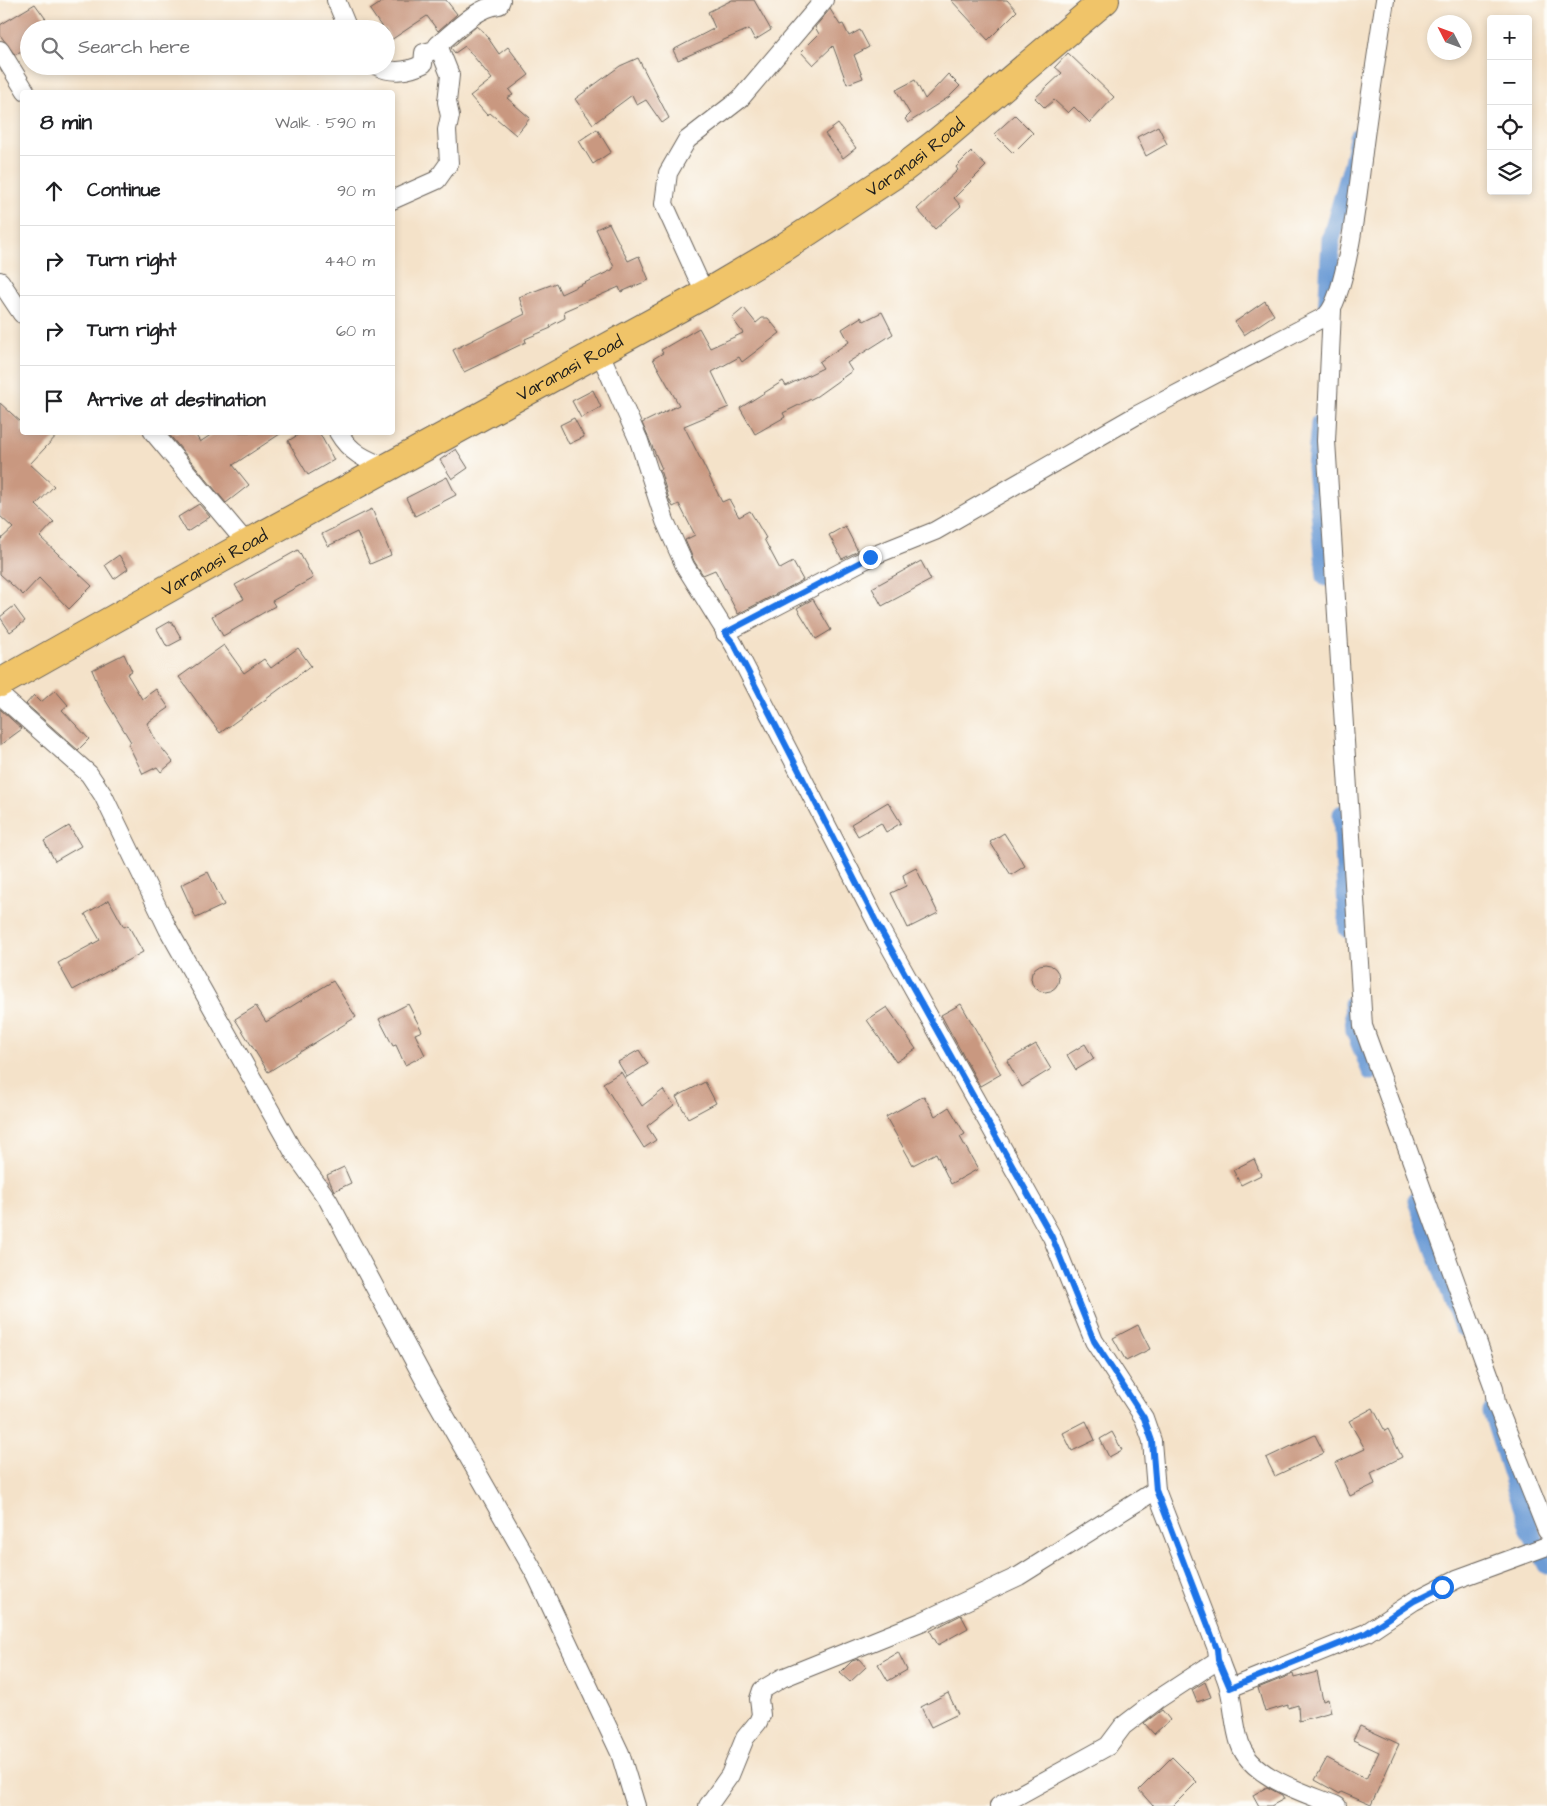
<!DOCTYPE html>
<meta charset="utf-8">
<style>
:root{--surface:#fff;--page:#f6f6f6;--text:#202124;--muted:#757577;--line:#e0e0e0}
body{margin:0;font-family:"Architects Daughter",sans-serif;background:var(--page);color:var(--text)}
.controls{position:absolute;right:15px;top:15px;display:grid;overflow:hidden;border-radius:5px;box-shadow:0 2px 8px #0003}
.controls button{width:45px;height:45px;display:grid;place-items:center;padding:0;border:0;border-bottom:1px solid var(--line);background:var(--surface);color:var(--text);font:25px sans-serif}
.compass{position:absolute;left:1427px;top:15px;width:45px;height:45px;border-radius:50%;background:var(--surface);box-shadow:0 2px 8px #0003;rotate:312deg}
.stop{position:absolute;width:15px;height:15px;margin:-11px;border:4px solid #1a73e8;border-radius:50%;background:#fff}
.stop.end{background:#1a73e8;border-color:#fff;box-shadow:0 1px 5px #0008}
.list{margin:0;padding:0;list-style:none}
h2{display:flex;justify-content:space-between;align-items:center;height:65px;margin:0;padding:0 20px;font-size:21px}
h2 small{font-size:16px;font-weight:400;color:var(--muted)}
.list li{display:grid;grid-template-columns:32px 1fr auto;gap:15px;align-items:center;box-sizing:border-box;height:70px;padding:0 20px;border-top:1px solid var(--line)}
.list b{display:block;font-size:19px;white-space:nowrap}
.list em{font-size:16px;font-style:normal;color:var(--muted)}
.icon{flex:none;width:28px;height:28px;fill:none;stroke:currentColor;stroke-width:2;stroke-linecap:round;stroke-linejoin:round}
.map{position:relative;flex:none;width:1547px;height:1806px;overflow:hidden}
.search{position:absolute;background:var(--surface);box-shadow:0 2px 8px #0003;left:20px;top:20px;width:375px;height:55px;display:flex;align-items:center;gap:12px;box-sizing:border-box;padding:0 18px;border-radius:28px;color:var(--muted);font-size:19px}
.panel{position:absolute;background:var(--surface);box-shadow:0 2px 8px #0003;left:20px;top:90px;width:375px;height:345px;border-radius:5px}
.map>svg:first-child{display:block}
</style>
<div class="map">
<svg width="1547" height="1806" viewBox="0 0 1547 1806">
<rect width="100%" height="100%" fill="#fdfcf7"/>
<filter id="ink" filterUnits="userSpaceOnUse"><feTurbulence type="fractalNoise" baseFrequency=".02" numOctaves="2"/><feDisplacementMap in="SourceGraphic" scale="10" xChannelSelector="R" yChannelSelector="G"/><feConvolveMatrix kernelMatrix="1 2 1 2 8 2 1 2 1" color-interpolation-filters="sRGB"/></filter>
<filter id="wash" filterUnits="userSpaceOnUse"><feTurbulence type="fractalNoise" baseFrequency=".0096" numOctaves="4" result="noise"/><feDisplacementMap in="SourceGraphic" scale="20" xChannelSelector="R" yChannelSelector="G"/><feGaussianBlur stdDeviation="1.12" result="paint"/><feColorMatrix in="noise" values="0 0 0 0 0 0 0 0 0 0 0 0 0 0 0 0 0 1.4 0 .05"/><feComposite in="paint" operator="in"/></filter>
<g filter="url(#wash)">
<rect width="100%" height="100%" fill="#f4e2c9"/>
<g fill="none" stroke-linecap="round" stroke-linejoin="round">
<g stroke="#6c9bd5" stroke-width="19">
<polyline points="1327,316 1331,239 1353,163 1358,137"/>
<polyline points="1320,423 1316,467 1326,577"/>
<polyline points="1342,814 1348,929"/>
<polyline points="1353,1004 1355,1031 1371,1071"/>
<polyline points="1417,1200 1463,1327"/>
<polyline points="1492,1412 1518,1494 1530,1530 1547,1565"/>
</g>
</g>
<g id="blocks">
<g fill="#c99880">
<polygon points="385,0 446,0 457,14 438,31 427,16 391,40 386,29 383,29 370,10"/>
<polygon points="732,0 754,0 771,30 755,40 749,29 678,60 673,50 715,28 708,12"/>
<polygon points="951,0 1007,0 1017,11 988,40"/>
<polygon points="35,4 53,29 29,29 29,46 15,55 0,35 0,25"/>
<polygon points="830,9 840,25 843,24 849,36 860,30 869,47 854,55 863,78 847,84 833,46 813,65 801,52 819,34 815,27"/>
<polygon points="477,26 484,32 499,54 508,47 529,75 509,90 513,95 507,98 530,118 516,135 490,113 487,115 470,96 492,79 465,46 455,53 451,48"/>
<polygon points="1068,53 1114,97 1090,123 1074,107 1068,113 1054,100 1045,108 1035,98 1062,73 1055,67"/>
<polygon points="638,58 669,118 662,123 646,100 637,105 632,95 593,124 575,99 620,66"/>
<polygon points="948,74 960,86 949,97 908,123 905,119 910,114 896,90 915,80 925,99"/>
<polygon points="1015,115 1033,133 1013,153 994,134"/>
<polygon points="838,124 856,148 843,158 825,134"/>
<polygon points="1158,126 1167,144 1146,156 1137,137"/>
<polygon points="597,129 611,152 593,164 579,141"/>
<polygon points="971,152 986,166 954,198 961,206 935,229 917,209 958,170 956,167"/>
<polygon points="609,223 628,261 639,256 649,280 621,292 619,287 564,311 565,318 550,326 551,328 525,339 526,342 464,372 453,350 525,314 519,297 556,283 561,294 612,270 614,267 596,229"/>
<polygon points="1265,301 1274,315 1244,335 1235,322"/>
<polygon points="744,308 756,323 762,318 768,318 780,333 742,362 739,357 712,372 729,407 684,426 722,502 729,499 739,517 750,511 766,538 764,539 780,569 793,562 803,580 738,614 715,570 703,575 694,561 685,540 695,535 679,504 673,507 669,499 660,470 662,469 642,423 679,405 653,359 663,353 661,350 699,328 710,348 743,333 732,318"/>
<polygon points="882,312 893,334 847,363 852,371 817,396 783,413 785,417 755,434 740,408 783,381 786,386 823,368 819,362 849,342 842,329 861,317 864,321"/>
<polygon points="593,390 601,407 581,418 572,401"/>
<polygon points="0,403 22,423 22,432 60,432 30,464 54,486 36,505 54,522 40,537 92,586 69,609 39,578 23,595 0,574 0,540 13,528 0,516"/>
<polygon points="574,418 584,437 569,444 560,425"/>
<polygon points="167,432 194,432 200,442 215,432 283,432 233,465 249,485 226,503"/>
<polygon points="303,432 319,432 334,460 308,475 288,441"/>
<polygon points="456,449 468,468 452,479 440,460"/>
<polygon points="447,477 456,495 415,516 406,498"/>
<polygon points="199,504 210,517 187,532 178,517"/>
<polygon points="372,509 391,555 370,564 357,532 328,546 322,534"/>
<polygon points="845,526 858,551 842,559 829,535"/>
<polygon points="298,550 313,578 272,601 275,606 223,636 212,616 244,599 235,585"/>
<polygon points="119,555 128,569 114,579 105,565"/>
<polygon points="921,561 931,580 882,606 872,588"/>
<polygon points="813,599 831,630 816,639 797,608"/>
<polygon points="14,606 25,621 10,632 0,617"/>
<polygon points="171,621 182,639 167,647 157,629"/>
<polygon points="224,645 244,673 264,659 271,668 298,648 311,666 220,733 179,677"/>
<polygon points="124,654 132,671 127,674 142,699 156,689 169,708 147,723 156,741 173,762 161,772 157,767 143,774 128,744 131,742 103,696 92,670"/>
<polygon points="55,690 68,705 62,710 89,739 78,750 26,704 34,695 41,702"/>
<polygon points="0,709 22,729 0,745"/>
<polygon points="888,802 901,823 886,832 881,823 858,836 851,824"/>
<polygon points="69,826 81,846 55,861 44,841"/>
<polygon points="1004,833 1025,866 1011,875 990,842"/>
<polygon points="916,868 938,913 908,928 891,893 906,886 903,875"/>
<polygon points="208,872 224,905 196,918 181,885"/>
<polygon points="109,900 124,927 128,925 143,952 73,990 58,963 100,940 85,914"/>
<circle cx="1045" cy="978" r="14"/>
<polygon points="333,981 356,1017 268,1072 235,1019 256,1006 266,1022"/>
<polygon points="408,1004 422,1031 415,1034 425,1055 405,1065 396,1045 393,1046 379,1019"/>
<polygon points="961,1004 1001,1074 980,1086 941,1015"/>
<polygon points="887,1007 916,1049 896,1062 867,1020"/>
<polygon points="1036,1044 1051,1069 1022,1087 1007,1061"/>
<polygon points="1085,1044 1094,1059 1076,1070 1067,1055"/>
<polygon points="639,1050 648,1064 627,1077 618,1062"/>
<polygon points="621,1072 642,1106 663,1090 674,1105 647,1126 656,1140 644,1148 603,1083"/>
<polygon points="705,1082 716,1103 688,1118 676,1097"/>
<polygon points="924,1096 935,1116 949,1107 965,1134 960,1137 978,1169 951,1184 936,1153 913,1165 886,1117"/>
<polygon points="1254,1159 1261,1175 1241,1185 1233,1170"/>
<polygon points="344,1167 351,1183 334,1191 327,1175"/>
<polygon points="1138,1325 1150,1349 1126,1361 1113,1338"/>
<polygon points="1373,1408 1385,1431 1388,1429 1402,1457 1371,1473 1375,1484 1350,1496 1335,1463 1365,1449 1349,1421"/>
<polygon points="1086,1421 1095,1440 1072,1451 1063,1433"/>
<polygon points="1112,1432 1122,1450 1109,1457 1100,1439"/>
<polygon points="1315,1435 1324,1453 1275,1476 1266,1458"/>
<polygon points="961,1615 968,1628 938,1645 930,1631"/>
<polygon points="898,1652 907,1670 888,1681 878,1664"/>
<polygon points="859,1659 866,1667 850,1682 840,1673 852,1661"/>
<polygon points="1317,1672 1323,1701 1328,1699 1331,1712 1299,1721 1298,1705 1288,1708 1288,1705 1265,1712 1258,1688 1293,1674 1294,1678"/>
<polygon points="1205,1682 1211,1697 1197,1702 1192,1690"/>
<polygon points="948,1693 958,1714 931,1727 921,1707"/>
<polygon points="1162,1710 1170,1720 1154,1734 1144,1723"/>
<polygon points="1360,1726 1399,1744 1371,1805 1341,1792 1340,1794 1315,1780 1327,1758 1366,1779 1379,1752 1353,1740"/>
<polygon points="1172,1757 1197,1782 1173,1806 1153,1806 1139,1790"/>
<polygon points="1267,1787 1282,1795 1284,1799 1271,1806 1259,1806 1253,1795"/>
</g>
</g>
</g>
<g filter="url(#ink)">
<use href="#blocks" fill-opacity="0" stroke="#686159" stroke-width="1"/>
<g fill="none" stroke-linecap="round" stroke-linejoin="round">
<defs>
<g id="street">
<polyline points="336,0 348,29"/>
<path d="M438 45C455 31 477 7 499 5L501 0"/>
<polyline points="0,50 26,92"/>
<path d="M377 66C392 74 409 71 423 64L424 53 435 50 438 45 450 75 447 102 450 116 447 130 449 163 437 180 392 200"/>
<polyline points="0,281 22,314"/>
<polyline points="705,294 664,204 668,173 687,140 740,99 824,0"/>
<polyline points="1332,310 1326,441 1363,1026 1494,1388 1496,1403 1547,1531"/>
<path d="M599 351 639 441 665 521 685 566 734 645 879 927 1052 1237 1094 1341 1144 1418 1152 1441 1156 1490 1217 1649C1218 1663 1226 1674 1229 1688 1234 1707 1234 1726 1240 1744 1251 1778 1306 1793 1337 1806"/>
<polyline points="153,432 247,544"/>
<path d="M338 432C350 453 366 460 388 468"/>
<path d="M725 633 870 557 935 531 1137 415 1326 316C1349 294 1360 172 1365 136 1371 90 1378 45 1385 0"/>
<polyline points="0,695 89,774 103,795 168,929 293,1151 328,1200 425,1381 536,1575 620,1753 636,1806"/>
<polyline points="1230,1688 1366,1633 1414,1601 1457,1579 1547,1546"/>
<polyline points="708,1806 730,1775 745,1738 758,1722 761,1715 759,1699 762,1690 782,1678 921,1622 1019,1576 1156,1490"/>
<polyline points="999,1806 1108,1746 1123,1726 1157,1700 1218,1660"/>
</g>
<g id="highway">
<path id="s1" d="M0 683 247 544 705 294 783 248 901 170 939 141 1105 0"/>
</g>
</defs>
<use href="#street" stroke="#686159" stroke-width="20"/>
<use href="#highway" stroke="#686159" stroke-width="30"/>
<use href="#street" stroke="#fff" stroke-width="18"/>
<use href="#highway" stroke="#f0c469" stroke-width="28"/>
</g>
</g>
<g fill="none" stroke-linecap="round" stroke-linejoin="round" filter="url(#ink)">
<polyline stroke="#1a73e8" stroke-width="6" points="870,557 725,633 734,644 879,927 1052,1237 1094,1341 1144,1418 1152,1441 1156,1490 1217,1649 1218,1660 1230,1688 1366,1633 1414,1601 1442,1587"/>
</g>
<g text-anchor="middle" dominant-baseline="central" stroke-width="4" stroke-linejoin="round" paint-order="stroke">
<g font-size="18" fill="#1c1c1c" stroke="#fdfcf7">
<text stroke="none"><textPath href="#s1" startOffset="1056">Varanasi Road</textPath></text>
<text stroke="none"><textPath href="#s1" startOffset="651">Varanasi Road</textPath></text>
<text stroke="none"><textPath href="#s1" startOffset="246">Varanasi Road</textPath></text>
</g>
</g>
</svg>
<div class="controls">
<button>+</button>
<button>−</button>
<button><svg class="icon" aria-label="locate" viewBox="0 0 24 24"><circle cx="12" cy="12" r="6"/><path d="M12 2v4M12 18v4M2 12h4M18 12h4"/></svg></button>
<button><svg class="icon" aria-label="layers" viewBox="0 0 24 24"><path d="M12 4l9 5-9 5-9-5zM3 14l9 5 9-5"/></svg></button>
</div>
<svg class="compass" viewBox="-18 -18 36 36"><path d="M0-13l5 13h-10z" fill="#e53935"/><path d="M0 13l5-13h-10z" fill="#757577"/></svg>
<div class="stop" style="left:1442px;top:1587px"></div>
<div class="stop end" style="left:870px;top:557px"></div>
<div class="search"><svg class="icon" aria-label="search" viewBox="0 0 24 24"><circle cx="10" cy="10" r="6"/><path d="M15 15l6 6"/></svg>Search here</div>
<section class="panel">
<h2>8 min<small>Walk · 590 m</small></h2>
<ul class="list">
<li><svg class="icon" aria-label="ahead" viewBox="0 0 24 24"><path d="M12 20V5M6 11l6-6 6 6"/></svg><div><b>Continue</b></div><em>90 m</em></li>
<li><svg class="icon" aria-label="right" viewBox="0 0 24 24"><path d="M7 20v-9h11M14 6l5 5-5 5"/></svg><div><b>Turn right</b></div><em>440 m</em></li>
<li><svg class="icon" aria-label="right" viewBox="0 0 24 24"><path d="M7 20v-9h11M14 6l5 5-5 5"/></svg><div><b>Turn right</b></div><em>60 m</em></li>
<li><svg class="icon" aria-label="arrive" viewBox="0 0 24 24"><path d="M6 21V4h12l-3 4 3 4H6"/></svg><div><b>Arrive at destination</b></div></li>
</ul>
</section>
</div>
